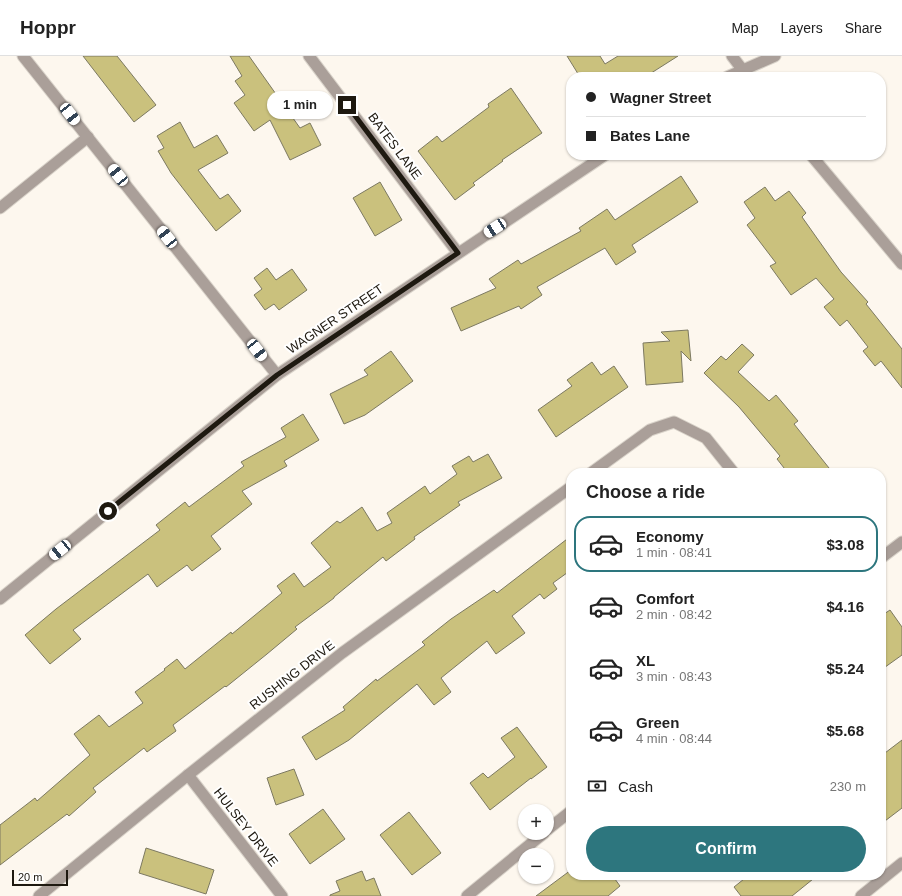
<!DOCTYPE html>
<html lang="en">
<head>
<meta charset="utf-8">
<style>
	:root { --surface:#fff; --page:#f6f6f6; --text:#222; --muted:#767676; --line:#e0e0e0; --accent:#2d767e }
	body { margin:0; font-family:Arial,sans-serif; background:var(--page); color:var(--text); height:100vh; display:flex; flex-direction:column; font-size:15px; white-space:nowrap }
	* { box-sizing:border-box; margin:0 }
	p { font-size:13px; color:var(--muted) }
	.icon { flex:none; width:22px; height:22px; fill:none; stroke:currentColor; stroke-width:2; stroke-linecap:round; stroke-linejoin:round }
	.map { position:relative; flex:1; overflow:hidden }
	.panel { position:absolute; left:566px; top:412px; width:320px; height:412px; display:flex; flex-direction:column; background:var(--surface); border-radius:16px; box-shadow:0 1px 3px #0004 }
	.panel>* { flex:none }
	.hud { position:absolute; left:566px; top:16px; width:320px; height:88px; border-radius:16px; box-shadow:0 1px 3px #0004; display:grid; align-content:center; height:88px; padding:0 20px; background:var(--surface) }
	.controls { position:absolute; left:518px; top:748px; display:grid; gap:8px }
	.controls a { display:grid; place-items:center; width:36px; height:36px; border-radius:50%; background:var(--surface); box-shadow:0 1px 3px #0004; font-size:20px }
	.scale { position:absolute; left:12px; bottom:10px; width:56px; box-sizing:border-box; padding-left:4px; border:2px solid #1e1910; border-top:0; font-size:11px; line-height:14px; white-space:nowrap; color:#1e1910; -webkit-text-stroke:3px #fff; paint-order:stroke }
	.end { position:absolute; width:18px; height:18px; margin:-9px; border:5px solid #1e1910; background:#fff; box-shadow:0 0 0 2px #fff }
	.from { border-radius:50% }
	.bubble { position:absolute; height:28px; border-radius:14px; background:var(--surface); box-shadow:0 1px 3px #0004; font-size:13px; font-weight:700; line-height:28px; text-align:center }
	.car { position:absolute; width:12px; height:24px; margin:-12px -6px; border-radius:5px; box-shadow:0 0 3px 1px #0007; background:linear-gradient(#fff 24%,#345 0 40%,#fff 0 76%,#345 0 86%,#fff 0) }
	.hud b { display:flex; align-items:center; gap:14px; height:38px; font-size:15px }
	.hud b+b { border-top:1px solid var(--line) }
	.hud i { width:10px; height:10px; background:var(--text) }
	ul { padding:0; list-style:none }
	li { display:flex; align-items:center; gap:12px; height:56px; margin:0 8px 6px; padding:0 12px; border:2px solid transparent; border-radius:16px }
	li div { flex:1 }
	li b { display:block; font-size:15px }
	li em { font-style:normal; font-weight:700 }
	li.current { border-color:var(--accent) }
	li>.icon { width:36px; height:36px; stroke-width:1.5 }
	h2 { padding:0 20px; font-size:18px; line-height:48px }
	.pay { display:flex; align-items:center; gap:10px; height:44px; padding:0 20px; font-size:15px }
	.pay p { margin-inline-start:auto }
	.action { display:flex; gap:8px; margin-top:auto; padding:8px 20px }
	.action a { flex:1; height:46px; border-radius:24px; background:var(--accent); color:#fff; font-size:16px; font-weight:700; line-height:46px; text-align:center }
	header { display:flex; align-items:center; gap:24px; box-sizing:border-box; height:56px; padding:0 20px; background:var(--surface); border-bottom:1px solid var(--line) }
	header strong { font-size:19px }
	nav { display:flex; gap:22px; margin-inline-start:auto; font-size:14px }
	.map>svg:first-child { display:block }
	.building { fill:#cac17d; stroke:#7c7961 }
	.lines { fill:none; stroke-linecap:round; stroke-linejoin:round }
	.minor-casing { stroke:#d9d3ca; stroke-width:13 }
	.tertiary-casing { stroke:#d9d3ca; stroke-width:13 }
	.minor { stroke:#aa9f99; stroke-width:11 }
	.tertiary { stroke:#aa9f99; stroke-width:11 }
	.route { stroke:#1e1910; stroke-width:5 }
	.labels { text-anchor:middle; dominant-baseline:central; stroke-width:4; stroke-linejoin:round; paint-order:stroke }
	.street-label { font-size:13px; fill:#1e1910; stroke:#fff }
</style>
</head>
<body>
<header>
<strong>Hoppr</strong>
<nav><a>Map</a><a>Layers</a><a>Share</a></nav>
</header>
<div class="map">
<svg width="902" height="840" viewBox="0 0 902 840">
	<rect width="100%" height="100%" fill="#fdf7ee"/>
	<g class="building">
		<path d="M83,0H117L156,49L134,66Z"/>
		<path d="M230,0H249L300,72L310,67L321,89L290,104L270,64L254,75L234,47L245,39L235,25L242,20Z"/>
		<path d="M567,0H600L605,8L618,0H678L645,21H580Z"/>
		<path d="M511,32L542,77L502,104L503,105L473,127L475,129L455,144L418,95L437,80L442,86L489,51L488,48Z"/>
		<path d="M180,66L194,92L217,79L228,97L198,114L220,143L228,138L241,155L216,175L171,117L158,95L164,92L157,80Z"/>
		<path d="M681,120L698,146L632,189L636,196L616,209L605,192L537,231L542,239L521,253L519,250L461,275L451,252L496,232L489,223L518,204L521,208L581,175L579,172L607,153L615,164Z"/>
		<path d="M380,126L402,164L375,180L353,142Z"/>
		<path d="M765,131L775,145L789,135L806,157L802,161L841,216L868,246L866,248L902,293V332L881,305L875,310L863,295L868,291L847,264L840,270L824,251L834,243L816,222L791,239L770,210L776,207L747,169L755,162L744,146Z"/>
		<path d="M267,212L276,224L292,213L307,234L279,254L274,248L265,254L254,239L262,233L254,222Z"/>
		<path d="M688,274L691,305L681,295L683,326L646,329L643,287L670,285L661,276Z"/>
		<path d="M742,288L754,299L738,316L769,345L776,339L798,365L794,368L833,417H788L777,403L780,400L739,351L704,317L721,300L726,304Z"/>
		<path d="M391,295L413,325L365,359L344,368L330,338L368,319L364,314Z"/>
		<path d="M592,306L601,319L614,310L628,331L556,381L538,354L572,330L567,324Z"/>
		<path d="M303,358L319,384L284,405L287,410L242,435L252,448L211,480L221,493L192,515L187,509L157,531L148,518L73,574L81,583L50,608L25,579L56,553L160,474L156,469L185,446L189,451L244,410L241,406L286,381L281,372Z"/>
		<path d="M488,398L502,422L458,446L460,449L414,481L415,483L386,505L383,501L334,541V542L295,571L297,573L267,598L226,631L225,630L173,669L176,675L147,696L144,692L93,732L96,736L69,760L67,758L0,809V769L35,742L37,745L90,699L74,678L99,659L109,671L143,647L135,636L165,614L164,613L177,603L185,613L231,576L232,578L282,537L277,530L294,517L304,531L331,511L311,487L337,465L340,467L362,451L377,475L392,467L387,457L425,430L430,438L457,418L452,410L469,400L473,406Z"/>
		<path d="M571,480V514L553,527L557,533L544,543L540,538L512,560L525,577L496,598L487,585L441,622L451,636L434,649L417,628L349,684L316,704L302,681L345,654L343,651L376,623L377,625L425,589L422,586L451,563L494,534L497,537Z"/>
		<path d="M890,554L902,571V599L881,614V560Z"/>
		<path d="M517,671L547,711L531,723V722L490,754L470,727L483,717L488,722L515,701L501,682Z"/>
		<path d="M902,684V752L881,768V700Z"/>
		<path d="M294,713L304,739L276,749L267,722Z"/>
		<path d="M323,753L345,783L310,808L289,778Z"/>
		<path d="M409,756L441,797L412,819L380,779Z"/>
		<path d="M146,792L214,814L206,838L139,817Z"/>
		<path d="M571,814V819H612L620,830L608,840H536Z"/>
		<path d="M362,815L366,825L374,822L381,840H330V839L340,835L336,825Z"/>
		<path d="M749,819H818L792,840H741L734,831Z"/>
	</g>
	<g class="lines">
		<defs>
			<g id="minor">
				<path d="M23,0L277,319"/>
				<path d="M309,0L458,197"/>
				<path d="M727,21L775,0"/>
				<path d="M0,152L88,81"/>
				<path d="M591,417L650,374L674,366L706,382L734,417"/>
				<path d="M881,502L902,486"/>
				<path d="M0,543L277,319L605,99"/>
				<path d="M188,719L282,840"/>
				<path d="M547,774L571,755"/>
				<path d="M39,840L188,719L342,597L571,431"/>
				<path d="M467,840L544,777"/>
				<path d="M861,840L902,807"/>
			</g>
			<g id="tertiary">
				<path d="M732,0L748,21"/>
				<path d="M811,99L902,208"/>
			</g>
		</defs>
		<use href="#minor" class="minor-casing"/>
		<use href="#tertiary" class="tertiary-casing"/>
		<use href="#minor" class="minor"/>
		<use href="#tertiary" class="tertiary"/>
	</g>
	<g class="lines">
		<path class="route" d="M108,455L277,319L458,197L347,49"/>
	</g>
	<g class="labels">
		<g class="street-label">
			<text transform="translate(395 90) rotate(53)">BATES LANE</text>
			<text transform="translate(335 263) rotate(-34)">WAGNER STREET</text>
			<text transform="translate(292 619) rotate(-38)">RUSHING DRIVE</text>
			<text transform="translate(246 771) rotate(52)">HULSEY DRIVE</text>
		</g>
	</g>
</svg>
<div class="controls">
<a>+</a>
<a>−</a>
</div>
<div class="scale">20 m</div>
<i class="end from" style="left:108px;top:455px"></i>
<i class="end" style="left:347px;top:49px"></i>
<div class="bubble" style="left:267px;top:35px;width:66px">1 min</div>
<i class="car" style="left:70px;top:58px;rotate:142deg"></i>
<i class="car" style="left:118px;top:119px;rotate:321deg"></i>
<i class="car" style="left:495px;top:172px;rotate:237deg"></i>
<i class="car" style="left:167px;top:181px;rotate:322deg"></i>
<i class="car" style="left:257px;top:294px;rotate:142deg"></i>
<i class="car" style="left:60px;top:494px;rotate:231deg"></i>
<div class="hud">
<b><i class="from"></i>Wagner Street</b>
<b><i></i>Bates Lane</b>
</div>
<section class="panel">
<h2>Choose a ride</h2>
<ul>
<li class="current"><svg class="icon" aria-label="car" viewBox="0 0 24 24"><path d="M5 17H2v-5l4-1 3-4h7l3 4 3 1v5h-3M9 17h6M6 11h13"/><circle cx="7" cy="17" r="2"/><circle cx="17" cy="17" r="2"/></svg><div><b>Economy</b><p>1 min · 08:41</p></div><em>$3.08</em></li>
<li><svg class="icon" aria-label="car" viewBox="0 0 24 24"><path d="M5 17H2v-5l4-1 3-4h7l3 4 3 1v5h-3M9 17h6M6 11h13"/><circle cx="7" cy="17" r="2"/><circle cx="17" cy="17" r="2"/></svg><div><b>Comfort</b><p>2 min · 08:42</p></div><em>$4.16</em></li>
<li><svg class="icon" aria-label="car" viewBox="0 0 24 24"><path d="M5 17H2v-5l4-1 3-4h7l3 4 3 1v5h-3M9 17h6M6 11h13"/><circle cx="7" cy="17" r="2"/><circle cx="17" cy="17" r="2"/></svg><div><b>XL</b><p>3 min · 08:43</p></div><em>$5.24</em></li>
<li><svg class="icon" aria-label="car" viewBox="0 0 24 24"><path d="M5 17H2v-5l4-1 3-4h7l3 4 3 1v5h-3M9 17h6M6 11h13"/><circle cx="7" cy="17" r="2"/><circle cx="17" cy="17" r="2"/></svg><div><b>Green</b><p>4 min · 08:44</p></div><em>$5.68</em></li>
</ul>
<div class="pay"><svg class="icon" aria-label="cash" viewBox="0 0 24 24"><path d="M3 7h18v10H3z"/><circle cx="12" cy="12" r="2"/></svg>Cash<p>230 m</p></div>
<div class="action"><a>Confirm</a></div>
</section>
</div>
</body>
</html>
